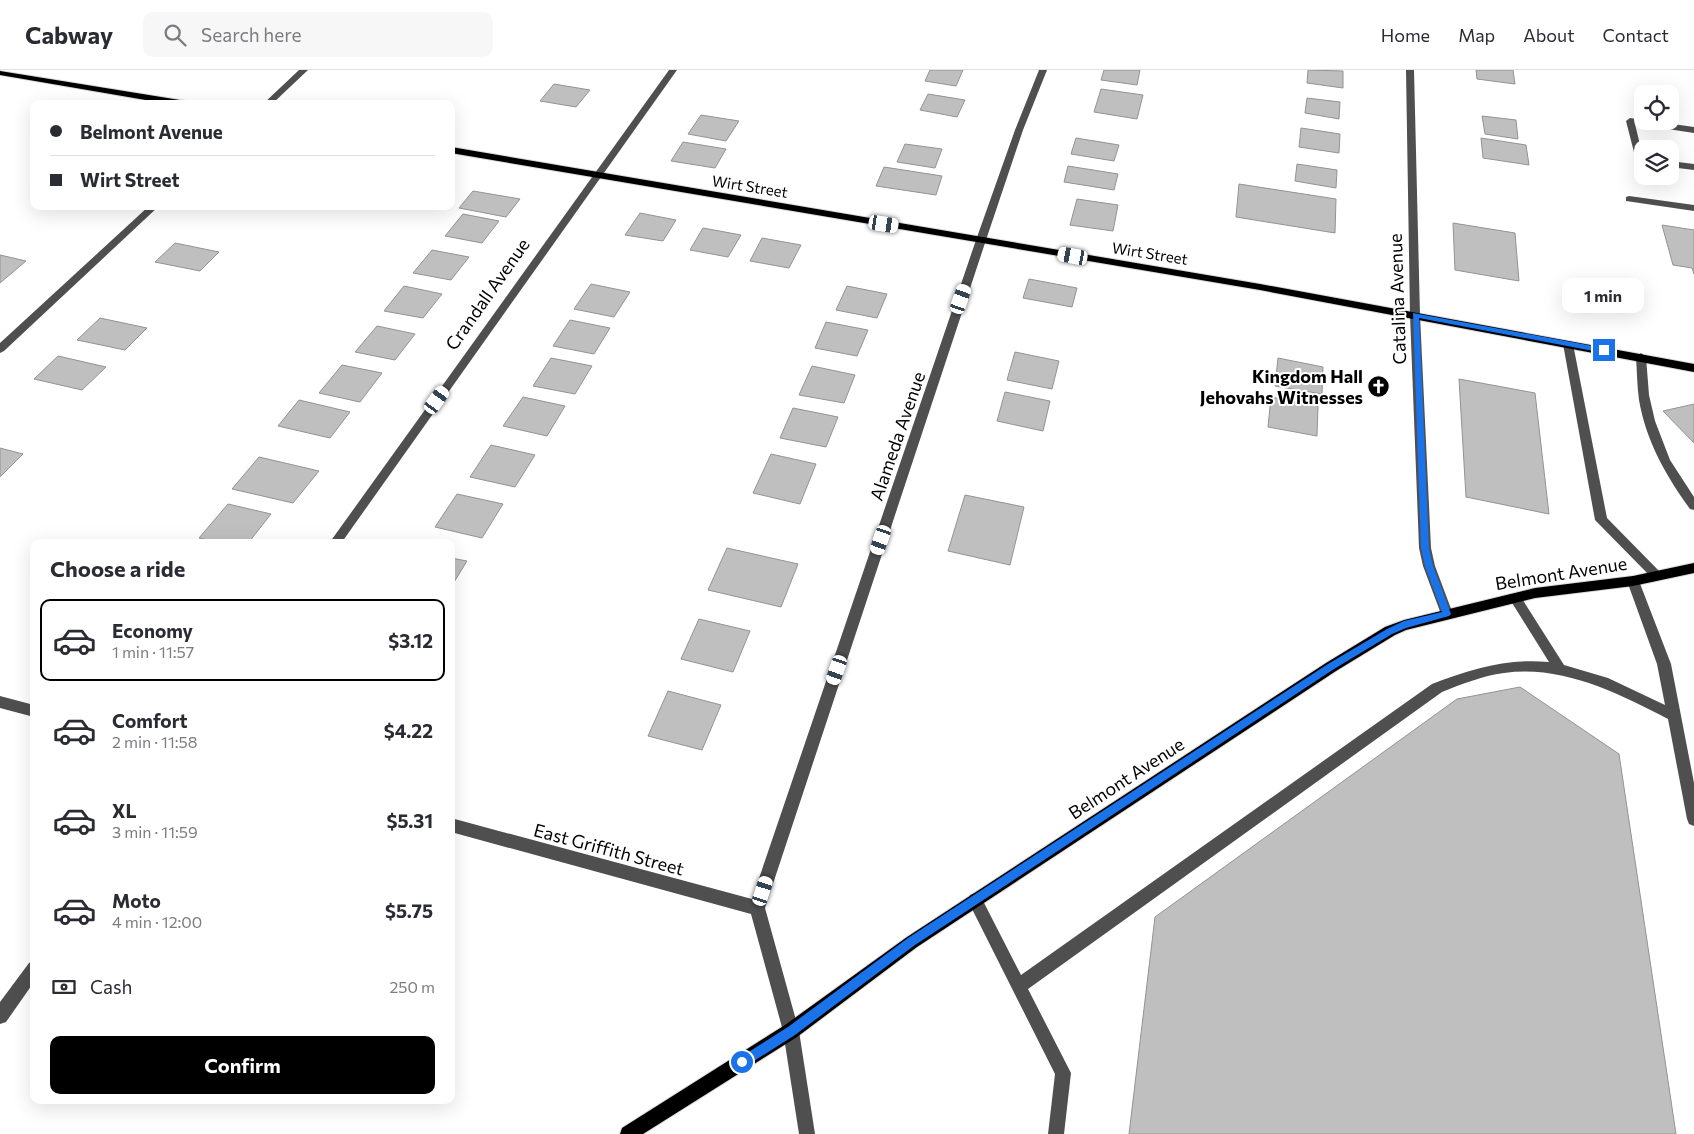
<!DOCTYPE html>
<html lang="en">
<head>
<meta charset="utf-8">
<style>
	:root { --surface:#fff; --page:#f7f7f7; --text:#2b2b33; --muted:#7c7c81; --line:#e1e1e2; --accent:#000 }
	body { margin:0; font-family:Commissioner,sans-serif; background:var(--page); color:var(--text); height:100vh; display:flex; flex-direction:column; font-size:19px; white-space:nowrap }
	* { box-sizing:border-box; margin:0 }
	p { font-size:16px; color:var(--muted) }
	.icon { flex:none; width:28px; height:28px; fill:none; stroke:currentColor; stroke-width:2; stroke-linecap:round; stroke-linejoin:round }
	.map { position:relative; flex:1; overflow:hidden }
	.details { position:absolute; left:30px; top:469px; width:425px; height:565px; display:flex; flex-direction:column; background:var(--surface); border-radius:10px; box-shadow:0 5px 20px #0002 }
	.details>* { flex:none }
	.top-card { position:absolute; left:30px; top:30px; width:425px; height:110px; border-radius:10px; box-shadow:0 5px 20px #0002; display:grid; align-content:center; height:110px; padding:0 20px; background:var(--surface) }
	.controls { position:absolute; left:1634px; top:15px; display:grid; gap:10px }
	.controls a { display:grid; place-items:center; width:45px; height:45px; border-radius:10px; background:var(--surface); box-shadow:0 5px 20px #0002; font-size:25px }
	.end { position:absolute; width:22px; height:22px; margin:-11px; border:6px solid #1a73e8; background:#fff; box-shadow:0 0 0 2px #fff }
	.from { border-radius:50% }
	.bubble { position:absolute; height:35px; border-radius:10px; background:var(--surface); box-shadow:0 5px 20px #0002; font-size:16px; font-weight:700; line-height:35px; text-align:center }
	.car { position:absolute; width:15px; height:30px; margin:-15px -8px; border-radius:6px; box-shadow:0 0 4px 1px #0007; background:linear-gradient(#fff 24%,#345 0 40%,#fff 0 76%,#345 0 86%,#fff 0) }
	.top-card b { display:flex; align-items:center; gap:18px; height:48px; font-size:19px }
	.top-card b+b { border-top:1px solid var(--line) }
	.top-card i { width:12px; height:12px; background:var(--text) }
	ul { padding:0; list-style:none }
	li { display:flex; align-items:center; gap:15px; height:82px; margin:0 10px 8px; padding:0 10px; border:2px solid transparent; border-radius:10px }
	li div { flex:1 }
	li b { display:block; font-size:19px }
	li em { font-style:normal; font-weight:700 }
	li.current { border-color:var(--accent) }
	li>.icon { width:45px; height:45px; stroke-width:1.5 }
	h2 { padding:0 20px; font-size:22px; line-height:60px }
	.pay { display:flex; align-items:center; gap:12px; height:55px; padding:0 20px; font-size:19px }
	.pay p { margin-inline-start:auto }
	.button { display:flex; gap:10px; margin-top:auto; padding:10px 20px }
	.button a { flex:1; height:58px; border-radius:10px; background:var(--accent); color:#fff; font-size:20px; font-weight:700; line-height:58px; text-align:center }
	header { display:flex; align-items:center; gap:30px; box-sizing:border-box; height:70px; padding:0 25px; background:var(--surface); border-bottom:1px solid var(--line) }
	header strong { font-size:24px }
	nav { display:flex; gap:28px; margin-inline-start:auto; font-size:18px }
	.search { width:350px; height:45px; background:var(--page); display:flex; align-items:center; gap:12px; box-sizing:border-box; padding:0 18px; border-radius:10px; color:var(--muted); font-size:19px }
	.map>svg:first-child { display:block }
	.building { fill:#bfbfbf; stroke:#939393 }
	.lines { fill:none; stroke-linecap:round; stroke-linejoin:round }
	.major-casing { stroke:#dbdbdb; stroke-width:2 }
	.minor { fill:#4f4f4f; fill-rule:evenodd }
	.major { fill:#000; fill-rule:evenodd }
	.route { fill:#1a73e8 }
	.labels { text-anchor:middle; dominant-baseline:central; stroke-width:4; stroke-linejoin:round; paint-order:stroke }
	.far-street-label { font-size:15px; fill:#000; stroke:#fff }
	.street-label { font-size:18px; fill:#000; stroke:#fff }
	.poi-label { font-size:18px; font-weight:bold; fill:#000; stroke:#fff; text-anchor:end }
</style>
</head>
<body>
<header>
<strong>Cabway</strong>
<div class="search"><svg class="icon" aria-label="search" viewBox="0 0 24 24"><circle cx="10" cy="10" r="6"/><path d="M15 15l6 6"/></svg>Search here</div>
<nav><a>Home</a><a>Map</a><a>About</a><a>Contact</a></nav>
</header>
<div class="map">
<svg width="1694" height="1064" viewBox="0 0 1694 1064">
	<rect width="100%" height="100%" fill="#fff"/>
	<g class="building">
		<path d="M930,0H963L956,16L925,11Z"/>
		<path d="M1104,0H1140L1137,15L1101,10Z"/>
		<path d="M1308,0L1343,1V18L1307,13Z"/>
		<path d="M1476,0H1513L1515,14L1477,9Z"/>
		<path d="M554,14L590,20L576,37L540,31Z"/>
		<path d="M1101,19L1143,25L1137,49L1094,42Z"/>
		<path d="M928,24L965,30L957,47L920,40Z"/>
		<path d="M1307,28L1340,32L1339,49L1305,43Z"/>
		<path d="M701,45L739,51L726,71L688,64Z"/>
		<path d="M1482,46L1516,50L1518,69L1485,64Z"/>
		<path d="M1301,58L1340,64L1339,83L1299,77Z"/>
		<path d="M1076,68L1119,75L1114,91L1071,84Z"/>
		<path d="M1481,68L1526,75L1529,95L1483,88Z"/>
		<path d="M683,72L726,79L715,98L671,91Z"/>
		<path d="M905,74L942,79L935,98L897,92Z"/>
		<path d="M1297,94L1337,100L1336,118L1295,111Z"/>
		<path d="M1068,96L1118,104L1114,120L1064,112Z"/>
		<path d="M884,97L942,106L936,125L876,116Z"/>
		<path d="M1239,114L1336,129L1335,163L1236,147Z"/>
		<path d="M473,121L520,129L506,147L459,138Z"/>
		<path d="M1077,129L1118,135L1113,161L1070,155Z"/>
		<path d="M640,143L676,150L663,171L625,165Z"/>
		<path d="M463,144L499,151L482,173L445,166Z"/>
		<path d="M1453,153L1515,163L1519,211L1455,200Z"/>
		<path d="M1662,155L1694,160V204L1692,198L1673,195Z"/>
		<path d="M703,158L741,165L728,187L690,180Z"/>
		<path d="M762,168L801,175L789,198L750,191Z"/>
		<path d="M175,173L219,182L200,201L155,192Z"/>
		<path d="M432,180L469,187L451,210L413,203Z"/>
		<path d="M0,185L26,191L0,213Z"/>
		<path d="M1029,209L1077,218L1072,237L1023,228Z"/>
		<path d="M591,214L630,222L614,247L574,239Z"/>
		<path d="M404,216L442,224L423,248L384,241Z"/>
		<path d="M847,216L887,224L877,248L836,240Z"/>
		<path d="M100,248L147,258L125,280L77,270Z"/>
		<path d="M570,250L610,258L594,284L553,276Z"/>
		<path d="M826,252L868,260L857,286L815,278Z"/>
		<path d="M377,256L415,264L395,290L355,282Z"/>
		<path d="M1015,282L1059,291L1052,319L1007,310Z"/>
		<path d="M58,286L106,297L82,320L34,309Z"/>
		<path d="M551,288L592,296L575,324L533,316Z"/>
		<path d="M1278,288L1323,297L1322,324L1275,316Z"/>
		<path d="M342,295L382,303L360,332L319,323Z"/>
		<path d="M812,296L855,305L844,333L799,325Z"/>
		<path d="M1459,309L1535,323L1549,444L1466,427Z"/>
		<path d="M1005,322L1050,331L1043,361L997,351Z"/>
		<path d="M523,327L565,336L547,366L503,356Z"/>
		<path d="M1271,327L1318,336L1317,366L1268,357Z"/>
		<path d="M299,330L350,342L330,368L278,356Z"/>
		<path d="M1694,334V373L1663,341Z"/>
		<path d="M793,338L838,347L826,377L780,368Z"/>
		<path d="M491,375L535,385L515,417L470,407Z"/>
		<path d="M0,378L23,384L0,407Z"/>
		<path d="M771,384L816,394L800,434L753,423Z"/>
		<path d="M259,387L319,401L293,433L232,419Z"/>
		<path d="M457,424L503,434L482,468L435,457Z"/>
		<path d="M965,425L1024,437L1010,495L948,481Z"/>
		<path d="M228,434L271,444L249,472H217L199,468Z"/>
		<path d="M727,478L798,494L781,537L708,520Z"/>
		<path d="M451,488L467,491L451,517Z"/>
		<path d="M699,549L750,561L733,602L681,589Z"/>
		<path d="M1520,617L1619,684L1676,1064H1129L1155,847L1457,629Z"/>
		<path d="M668,621L721,635L702,680L648,666Z"/>
	</g>
	<g class="lines">
		<defs>
			<g id="major">
				<path d="M0,1L186,31L190,34H169L0,5Z"/>
				<path d="M451,77L1260,214L1694,294V302L1260,220L451,83Z"/>
				<path d="M1694,493V503L1633,516L1535,528L1406,560L1395,565L1336,601L917,877L797,967L643,1064H620L622,1058L785,955L907,867L1326,593L1385,557L1404,550L1535,518L1633,506Z"/>
			</g>
		</defs>
		<use href="#major" class="major-casing"/>
		<g class="minor">
			<path d="M299,0H308L272,34H263Z"/>
			<path d="M669,0H677L342,472H330Z"/>
			<path d="M1039,0H1047L1023,60L986,170L765,838L799,961L815,1064H799L783,961L751,844L451,762V748L752,829L976,170L1015,60Z"/>
			<path d="M1406,0H1414L1420,245L1431,478L1435,496L1453,544L1451,548L1447,549L1443,548L1441,544L1423,496L1419,478L1410,245Z"/>
			<path d="M1630,48L1694,57V63L1635,54L1642,83V93L1636,90L1626,51Z"/>
			<path d="M1670,91L1694,94V100L1670,97Z"/>
			<path d="M1629,126L1694,135V141L1626,131V127Z"/>
			<path d="M149,136H159L4,281L0,283V273Z"/>
			<path d="M1568,271L1573,274L1607,448L1661,503L1663,506L1661,509H1653L1595,450L1563,274Z"/>
			<path d="M1641,283L1646,287L1649,325L1655,351L1670,390L1694,427V440L1690,439C1666,406 1646,371 1639,330C1637,316 1637,301 1636,287Z"/>
			<path d="M1633,506L1637,508L1639,511L1671,594L1694,713V756L1689,754L1687,749L1668,649C1617,623 1563,595 1504,603C1482,606 1462,614 1442,622L1028,919L1071,1003L1064,1064H1048L1055,1004L970,835L968,830L970,825L975,823L980,825L1021,905L1432,614C1471,599 1507,588 1549,592L1509,528L1511,524H1519L1564,595L1608,608L1665,635L1657,594L1627,511L1629,508Z"/>
			<path d="M0,626L34,635V647L0,638Z"/>
			<path d="M34,890V912L6,952L0,954V932L29,893Z"/>
		</g>
		<use href="#major" class="major"/>
	</g>
	<path class="route" d="M1413,243L1604,278L1608,280L1604,283L1419,248L1429,478L1433,496L1451,544L1449,546L1406,558L1392,564L1334,599L915,875L795,965L746,996L742,997L739,996L737,992L739,988L788,957L908,868L1328,594L1387,559L1404,551L1442,542L1425,496L1421,478Z"/>
	<defs>
		<symbol id="church-disc" viewBox="-11 -11 22 22"><circle r="9.5" fill="#000" stroke="#fff"/><path d="M-1.2-6h2.4v3.5h3.3v2.4h-3.3V6h-2.4V-.1h-3.3v-2.4h3.3Z" fill="#fff"/></symbol>
	</defs>
	<g fill-rule="evenodd">
		<use href="#church-disc" x="1366" y="304" width="25" height="25"/>
	</g>
	<g class="labels">
		<g class="far-street-label">
			<text transform="translate(750 116) rotate(9)">Wirt Street</text>
			<text transform="translate(1150 183) rotate(9)">Wirt Street</text>
		</g>
		<g class="street-label">
			<text transform="translate(487 224) rotate(-55)">Crandall Avenue</text>
			<text transform="translate(1397 229) rotate(-92)">Catalina Avenue</text>
			<text transform="translate(897 366) rotate(-71)">Alameda Avenue</text>
			<text transform="translate(1561 503) rotate(-9)">Belmont Avenue</text>
			<text transform="translate(1126 708) rotate(-33)">Belmont Avenue</text>
			<text transform="translate(609 779) rotate(15)">East Griffith Street</text>
		</g>
		<g class="poi-label">
			<text x="1363" y="306">Kingdom Hall<tspan x="1363" dy="21">Jehovahs Witnesses</tspan></text>
		</g>
	</g>
</svg>
<div class="controls">
<a><svg class="icon" aria-label="locate" viewBox="0 0 24 24"><circle cx="12" cy="12" r="6"/><path d="M12 2v4M12 18v4M2 12h4M18 12h4"/></svg></a>
<a><svg class="icon" aria-label="layers" viewBox="0 0 24 24"><path d="M12 4l9 5-9 5-9-5zM3 14l9 5 9-5"/></svg></a>
</div>
<i class="end from" style="left:742px;top:992px"></i>
<i class="end" style="left:1604px;top:280px"></i>
<div class="bubble" style="left:1562px;top:208px;width:82px">1 min</div>
<i class="car" style="left:884px;top:154px;rotate:99deg"></i>
<i class="car" style="left:1073px;top:186px;rotate:280deg"></i>
<i class="car" style="left:961px;top:229px;rotate:19deg"></i>
<i class="car" style="left:437px;top:330px;rotate:36deg"></i>
<i class="car" style="left:881px;top:470px;rotate:199deg"></i>
<i class="car" style="left:837px;top:600px;rotate:199deg"></i>
<i class="car" style="left:763px;top:821px;rotate:18deg"></i>
<div class="top-card">
<b><i class="from"></i>Belmont Avenue</b>
<b><i></i>Wirt Street</b>
</div>
<section class="details">
<h2>Choose a ride</h2>
<ul>
<li class="current"><svg class="icon" aria-label="car" viewBox="0 0 24 24"><path d="M5 17H2v-5l4-1 3-4h7l3 4 3 1v5h-3M9 17h6M6 11h13"/><circle cx="7" cy="17" r="2"/><circle cx="17" cy="17" r="2"/></svg><div><b>Economy</b><p>1 min · 11:57</p></div><em>$3.12</em></li>
<li><svg class="icon" aria-label="car" viewBox="0 0 24 24"><path d="M5 17H2v-5l4-1 3-4h7l3 4 3 1v5h-3M9 17h6M6 11h13"/><circle cx="7" cy="17" r="2"/><circle cx="17" cy="17" r="2"/></svg><div><b>Comfort</b><p>2 min · 11:58</p></div><em>$4.22</em></li>
<li><svg class="icon" aria-label="car" viewBox="0 0 24 24"><path d="M5 17H2v-5l4-1 3-4h7l3 4 3 1v5h-3M9 17h6M6 11h13"/><circle cx="7" cy="17" r="2"/><circle cx="17" cy="17" r="2"/></svg><div><b>XL</b><p>3 min · 11:59</p></div><em>$5.31</em></li>
<li><svg class="icon" aria-label="car" viewBox="0 0 24 24"><path d="M5 17H2v-5l4-1 3-4h7l3 4 3 1v5h-3M9 17h6M6 11h13"/><circle cx="7" cy="17" r="2"/><circle cx="17" cy="17" r="2"/></svg><div><b>Moto</b><p>4 min · 12:00</p></div><em>$5.75</em></li>
</ul>
<div class="pay"><svg class="icon" aria-label="cash" viewBox="0 0 24 24"><path d="M3 7h18v10H3z"/><circle cx="12" cy="12" r="2"/></svg>Cash<p>250 m</p></div>
<div class="button"><a>Confirm</a></div>
</section>
</div>
</body>
</html>
